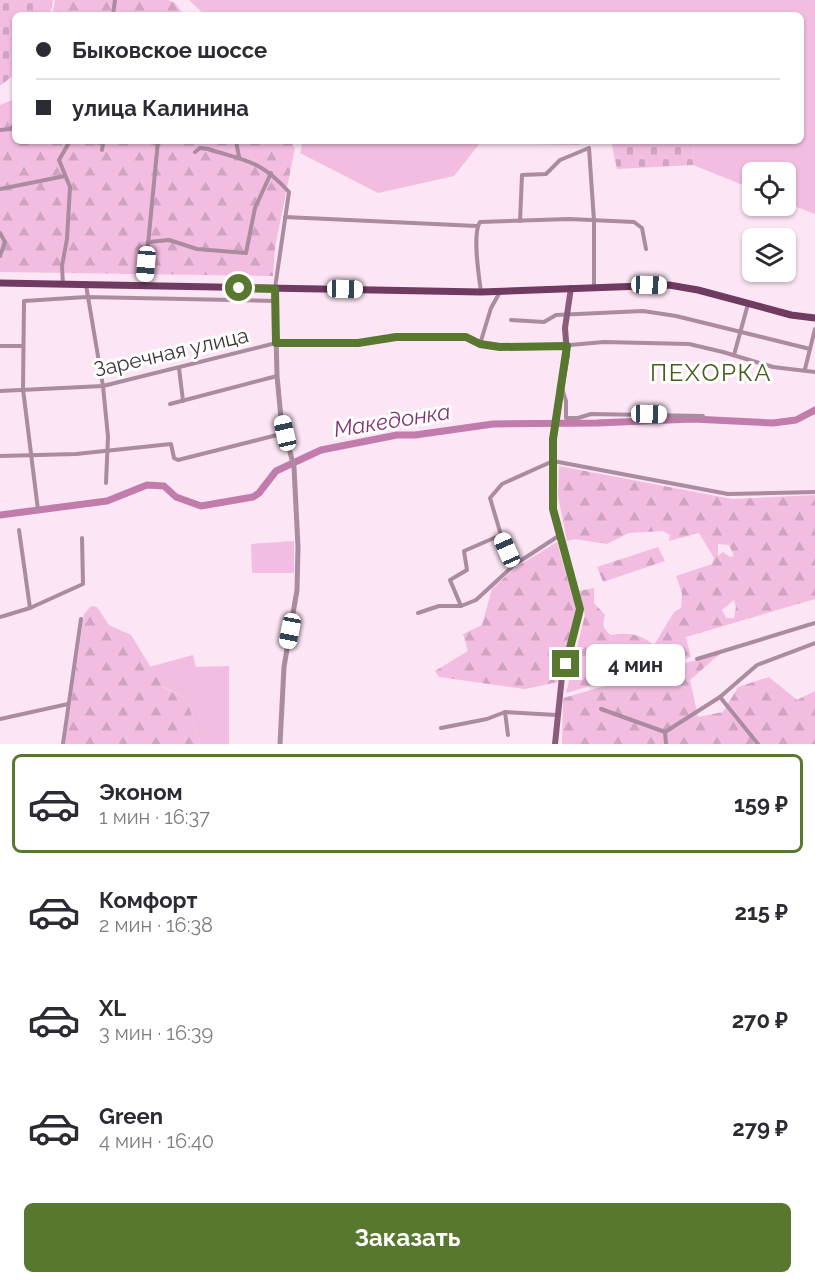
<!DOCTYPE html>
<html lang="ru">
<head>
<meta charset="utf-8">
<style>
	:root { --surface:#fff; --page:#f2f2f3; --text:#2b2b33; --muted:#7c7c81; --line:#e1e1e2; --accent:#59782f }
	body { margin:0; font-family:Raleway,sans-serif; background:var(--page); color:var(--text); height:100vh; display:flex; flex-direction:column; font-size:22px; white-space:nowrap }
	* { box-sizing:border-box; margin:0 }
	p { font-size:20px; color:var(--muted) }
	.icon { flex:none; width:33px; height:33px; fill:none; stroke:currentColor; stroke-width:2; stroke-linecap:round; stroke-linejoin:round }
	.map { position:relative; height:744px; overflow:hidden }
	.panel { display:flex; flex-direction:column; background:var(--surface); flex:1 }
	.panel>* { flex:none }
	.guide { position:absolute; left:12px; top:12px; width:792px; height:132px; border-radius:9px; box-shadow:0 2px 4px #0004; display:grid; align-content:center; height:132px; padding:0 24px; background:var(--surface) }
	.tools { position:absolute; left:742px; top:162px; display:grid; gap:12px }
	.tools a { display:grid; place-items:center; width:54px; height:54px; border-radius:9px; background:var(--surface); box-shadow:0 2px 4px #0004; font-size:30px }
	.end { position:absolute; width:27px; height:27px; margin:-14px; border:8px solid #59782f; background:#fff; box-shadow:0 0 0 3px #fff }
	.from { border-radius:50% }
	.bubble { position:absolute; height:42px; border-radius:9px; background:var(--surface); box-shadow:0 2px 4px #0004; font-size:20px; font-weight:700; line-height:42px; text-align:center }
	.car { position:absolute; width:18px; height:36px; margin:-18px -9px; border-radius:8px; box-shadow:0 0 4px 2px #0007; background:linear-gradient(#fff 24%,#345 0 40%,#fff 0 76%,#345 0 86%,#fff 0) }
	.guide b { display:flex; align-items:center; gap:21px; height:57px; font-size:22px }
	.guide b+b { border-top:2px solid var(--line) }
	.guide i { width:15px; height:15px; background:var(--text) }
	ul { padding:10px 0 0; list-style:none }
	li { display:flex; align-items:center; gap:18px; height:99px; margin:0 12px 9px; padding:0 12px; border:3px solid transparent; border-radius:9px }
	li div { flex:1 }
	li b { display:block; font-size:22px }
	li em { font-style:normal; font-weight:700 }
	li.current { border-color:var(--accent) }
	li>.icon { width:54px; height:54px; stroke-width:1.5 }
	.cta { display:flex; gap:12px; margin-top:auto; padding:12px 24px }
	.cta a { flex:1; height:69px; border-radius:9px; background:var(--accent); color:#fff; font-size:24px; font-weight:700; line-height:69px; text-align:center }
	.map>svg:first-child { display:block }
	.green { fill:#f3bde1 }
	.forest { fill:url(#forest-firs); fill-rule:evenodd }
	.cemetery { fill:url(#cemetery-stones) }
	.lines { fill:none; stroke-linecap:round; stroke-linejoin:round }
	.river { stroke:#c17cac; stroke-width:7 }
	.minor { stroke:#ab8ba0; stroke-width:4 }
	.tertiary { stroke:#ab8ba0; stroke-width:5 }
	.secondary { stroke:#895c7b; stroke-width:6 }
	.primary { stroke:#703b61; stroke-width:7 }
	.route { stroke:#59782f; stroke-width:8 }
	.labels { text-anchor:middle; dominant-baseline:central; stroke-width:6; stroke-linejoin:round; paint-order:stroke }
	.street-label { font-size:21px; fill:#3c3339; stroke:#fff }
	.water-label { font-size:22px; font-style:italic; fill:#84316f; stroke:#fff }
	.quarter-label { font-size:24px; letter-spacing:1.5px; fill:#435e1a; stroke:#fff }
</style>
</head>
<body>
<div class="map">
<svg width="815" height="744" viewBox="0 0 815 744">
	<defs>
		<pattern id="forest-firs" width="22" height="20" patternUnits="userSpaceOnUse" patternTransform="scale(1.5)"><rect width="22" height="20" fill="#f3bde1"/><path d="M5 1l3.5 6h-7zM16 11l3.5 6h-7z" fill="#d1a3c2"/></pattern>
		<pattern id="cemetery-stones" width="16" height="16" patternUnits="userSpaceOnUse" patternTransform="scale(1.5)"><rect width="16" height="16" fill="#f3bde1"/><path d="M2 7V4a2 2 0 0 1 4 0v3zM10 15v-3a2 2 0 0 1 4 0v3z" fill="#d1a3c2"/></pattern>
	</defs>
	<rect width="100%" height="100%" fill="#fce5f4"/>
	<g class="green">
		<path d="M189,0H815V214L786,203V172H753V189L693,165L694,141H801V15H205Z"/>
		<path d="M303,141H581L579,145L480,143L454,176L378,193L300,153Z"/>
		<path d="M294,541V573H252L251,544Z"/>
		<path d="M193,655L196,667L229,666V744H200L187,699L160,685L149,667Z"/>
	</g>
	<g class="forest">
		<path d="M55,0H168L175,3L184,15H52Z"/>
		<path d="M15,99V141H290L295,148L275,247L273,276L0,272V105Z"/>
		<path d="M559,466L732,499L815,495V599L686,637L691,657L566,693L585,615L579,591L594,588V603L605,615C602,625 603,629 611,635C629,632 640,634 654,645L674,612L681,608L682,593L676,576L712,564L714,558L699,533L669,541L670,535L663,531L629,533L607,544L575,539L567,541L558,496ZM718,544L729,545L734,556L730,557L723,552L718,556ZM734,600L736,607L734,618H726L722,610Z"/>
		<path d="M557,542L578,617L558,682L525,689L439,677L435,671L468,651L463,634L482,625L492,589L515,568Z"/>
		<path d="M658,547L665,561L603,582L597,567Z"/>
		<path d="M91,606L97,607L109,625L131,635L163,687L187,699L200,744H65L84,614Z"/>
		<path d="M721,653L690,680L698,717L723,712L738,687L769,677L797,700L815,691V744H562L563,698Z"/>
	</g>
	<g class="cemetery">
		<path d="M0,0H53L50,15H15V74L0,86Z"/>
		<path d="M611,141H694L693,165L617,169Z"/>
	</g>
	<g class="lines">
		<path class="river" d="M0,515L107,501L147,485L164,486L176,497L201,506L253,497L259,493L276,471L321,450L397,435H415L493,424L597,423L693,419L773,423L796,420L815,410"/>
		<g class="minor">
			<path d="M113,15L115,0"/>
			<path d="M0,130L11,129L14,125"/>
			<path d="M86,141L103,143L102,150"/>
			<path d="M236,141L239,157"/>
			<path d="M195,152L200,148L208,149C246,161 260,160 289,192L275,288"/>
			<path d="M0,189L65,176"/>
			<path d="M285,217L477,226"/>
			<path d="M520,221L522,175L546,174L560,160L589,148L594,221V287"/>
			<path d="M0,233L5,242L0,256"/>
			<path d="M148,242L169,240L197,249L246,253L255,208L271,173"/>
			<path d="M63,285L62,266L67,239L70,187L59,160L70,141"/>
			<path d="M86,285L103,386L108,437L106,483"/>
			<path d="M144,286L158,141"/>
			<path d="M481,292C479,277 472,233 480,222L569,219L634,222L642,228L646,249"/>
			<path d="M511,320L544,322L556,315L643,311L676,316L810,349"/>
			<path d="M480,344L491,308L500,292"/>
			<path d="M0,346H21"/>
			<path d="M734,355L748,304"/>
			<path d="M179,368L183,401"/>
			<path d="M805,369L815,329"/>
			<path d="M562,388L566,401V418H578L591,414L703,416"/>
			<path d="M0,391L103,386L276,343H358L396,337H466L483,345L535,348L604,342L689,344L723,352L773,367L815,372"/>
			<path d="M170,404L277,376"/>
			<path d="M0,456L76,454L171,444L174,458L178,460L285,433"/>
			<path d="M38,510L23,389L24,301L86,297L275,301"/>
			<path d="M19,530L30,608"/>
			<path d="M514,565L501,535L490,498L502,484L553,461L728,494L815,492"/>
			<path d="M461,606L450,580L467,570L464,551L501,535"/>
			<path d="M418,613L439,606H461L476,600L514,565L560,535"/>
			<path d="M0,617L30,608L83,584L82,538"/>
			<path d="M697,659L815,623"/>
			<path d="M720,697L758,744"/>
			<path d="M601,709L665,732"/>
			<path d="M505,712L508,735"/>
			<path d="M0,719L68,704"/>
			<path d="M441,728L487,719L505,712L557,715"/>
			<path d="M665,732L720,697L757,665L815,643"/>
			<path d="M665,732L666,744"/>
			<path d="M63,744L81,619"/>
		</g>
		<path class="tertiary" d="M275,289L277,376L281,418L294,467L298,547L297,590L284,667L280,744"/>
		<path class="secondary" d="M555,744L562,676L580,609L553,509V439L567,354L565,328L571,288"/>
		<path class="primary" d="M0,283L481,292L669,285L698,290L791,315L815,318"/>
	</g>
	<g class="lines">
		<path class="route" d="M239,288L275,289L276,343H358L396,337H466L480,344L500,347L567,346L553,439V509L580,609L566,664"/>
	</g>
	<g class="labels">
		<g class="street-label">
			<text transform="translate(171 352) rotate(-13)">Заречная улица</text>
		</g>
		<g class="water-label">
			<text transform="translate(392 420) rotate(-9)">Македонка</text>
		</g>
		<g class="quarter-label">
			<text x="711" y="372">ПЕХОРКА</text>
		</g>
	</g>
</svg>
<div class="tools">
<a><svg class="icon" aria-label="locate" viewBox="0 0 24 24"><circle cx="12" cy="12" r="6"/><path d="M12 2v4M12 18v4M2 12h4M18 12h4"/></svg></a>
<a><svg class="icon" aria-label="layers" viewBox="0 0 24 24"><path d="M12 4l9 5-9 5-9-5zM3 14l9 5 9-5"/></svg></a>
</div>
<i class="end from" style="left:239px;top:288px"></i>
<i class="end" style="left:566px;top:664px"></i>
<div class="bubble" style="left:586px;top:644px;width:99px">4 мин</div>
<i class="car" style="left:146px;top:264px;rotate:185deg"></i>
<i class="car" style="left:649px;top:285px;rotate:92deg"></i>
<i class="car" style="left:345px;top:289px;rotate:91deg"></i>
<i class="car" style="left:649px;top:414px;rotate:91deg"></i>
<i class="car" style="left:285px;top:433px;rotate:347deg"></i>
<i class="car" style="left:507px;top:550px;rotate:336deg"></i>
<i class="car" style="left:290px;top:631px;rotate:191deg"></i>
<div class="guide">
<b><i class="from"></i>Быковское шоссе</b>
<b><i></i>улица Калинина</b>
</div>
</div>
<section class="panel">
<ul>
<li class="current"><svg class="icon" aria-label="car" viewBox="0 0 24 24"><path d="M5 17H2v-5l4-1 3-4h7l3 4 3 1v5h-3M9 17h6M6 11h13"/><circle cx="7" cy="17" r="2"/><circle cx="17" cy="17" r="2"/></svg><div><b>Эконом</b><p>1 мин · 16:37</p></div><em>159 ₽</em></li>
<li><svg class="icon" aria-label="car" viewBox="0 0 24 24"><path d="M5 17H2v-5l4-1 3-4h7l3 4 3 1v5h-3M9 17h6M6 11h13"/><circle cx="7" cy="17" r="2"/><circle cx="17" cy="17" r="2"/></svg><div><b>Комфорт</b><p>2 мин · 16:38</p></div><em>215 ₽</em></li>
<li><svg class="icon" aria-label="car" viewBox="0 0 24 24"><path d="M5 17H2v-5l4-1 3-4h7l3 4 3 1v5h-3M9 17h6M6 11h13"/><circle cx="7" cy="17" r="2"/><circle cx="17" cy="17" r="2"/></svg><div><b>XL</b><p>3 мин · 16:39</p></div><em>270 ₽</em></li>
<li><svg class="icon" aria-label="car" viewBox="0 0 24 24"><path d="M5 17H2v-5l4-1 3-4h7l3 4 3 1v5h-3M9 17h6M6 11h13"/><circle cx="7" cy="17" r="2"/><circle cx="17" cy="17" r="2"/></svg><div><b>Green</b><p>4 мин · 16:40</p></div><em>279 ₽</em></li>
</ul>
<div class="cta"><a>Заказать</a></div>
</section>
</body>
</html>
